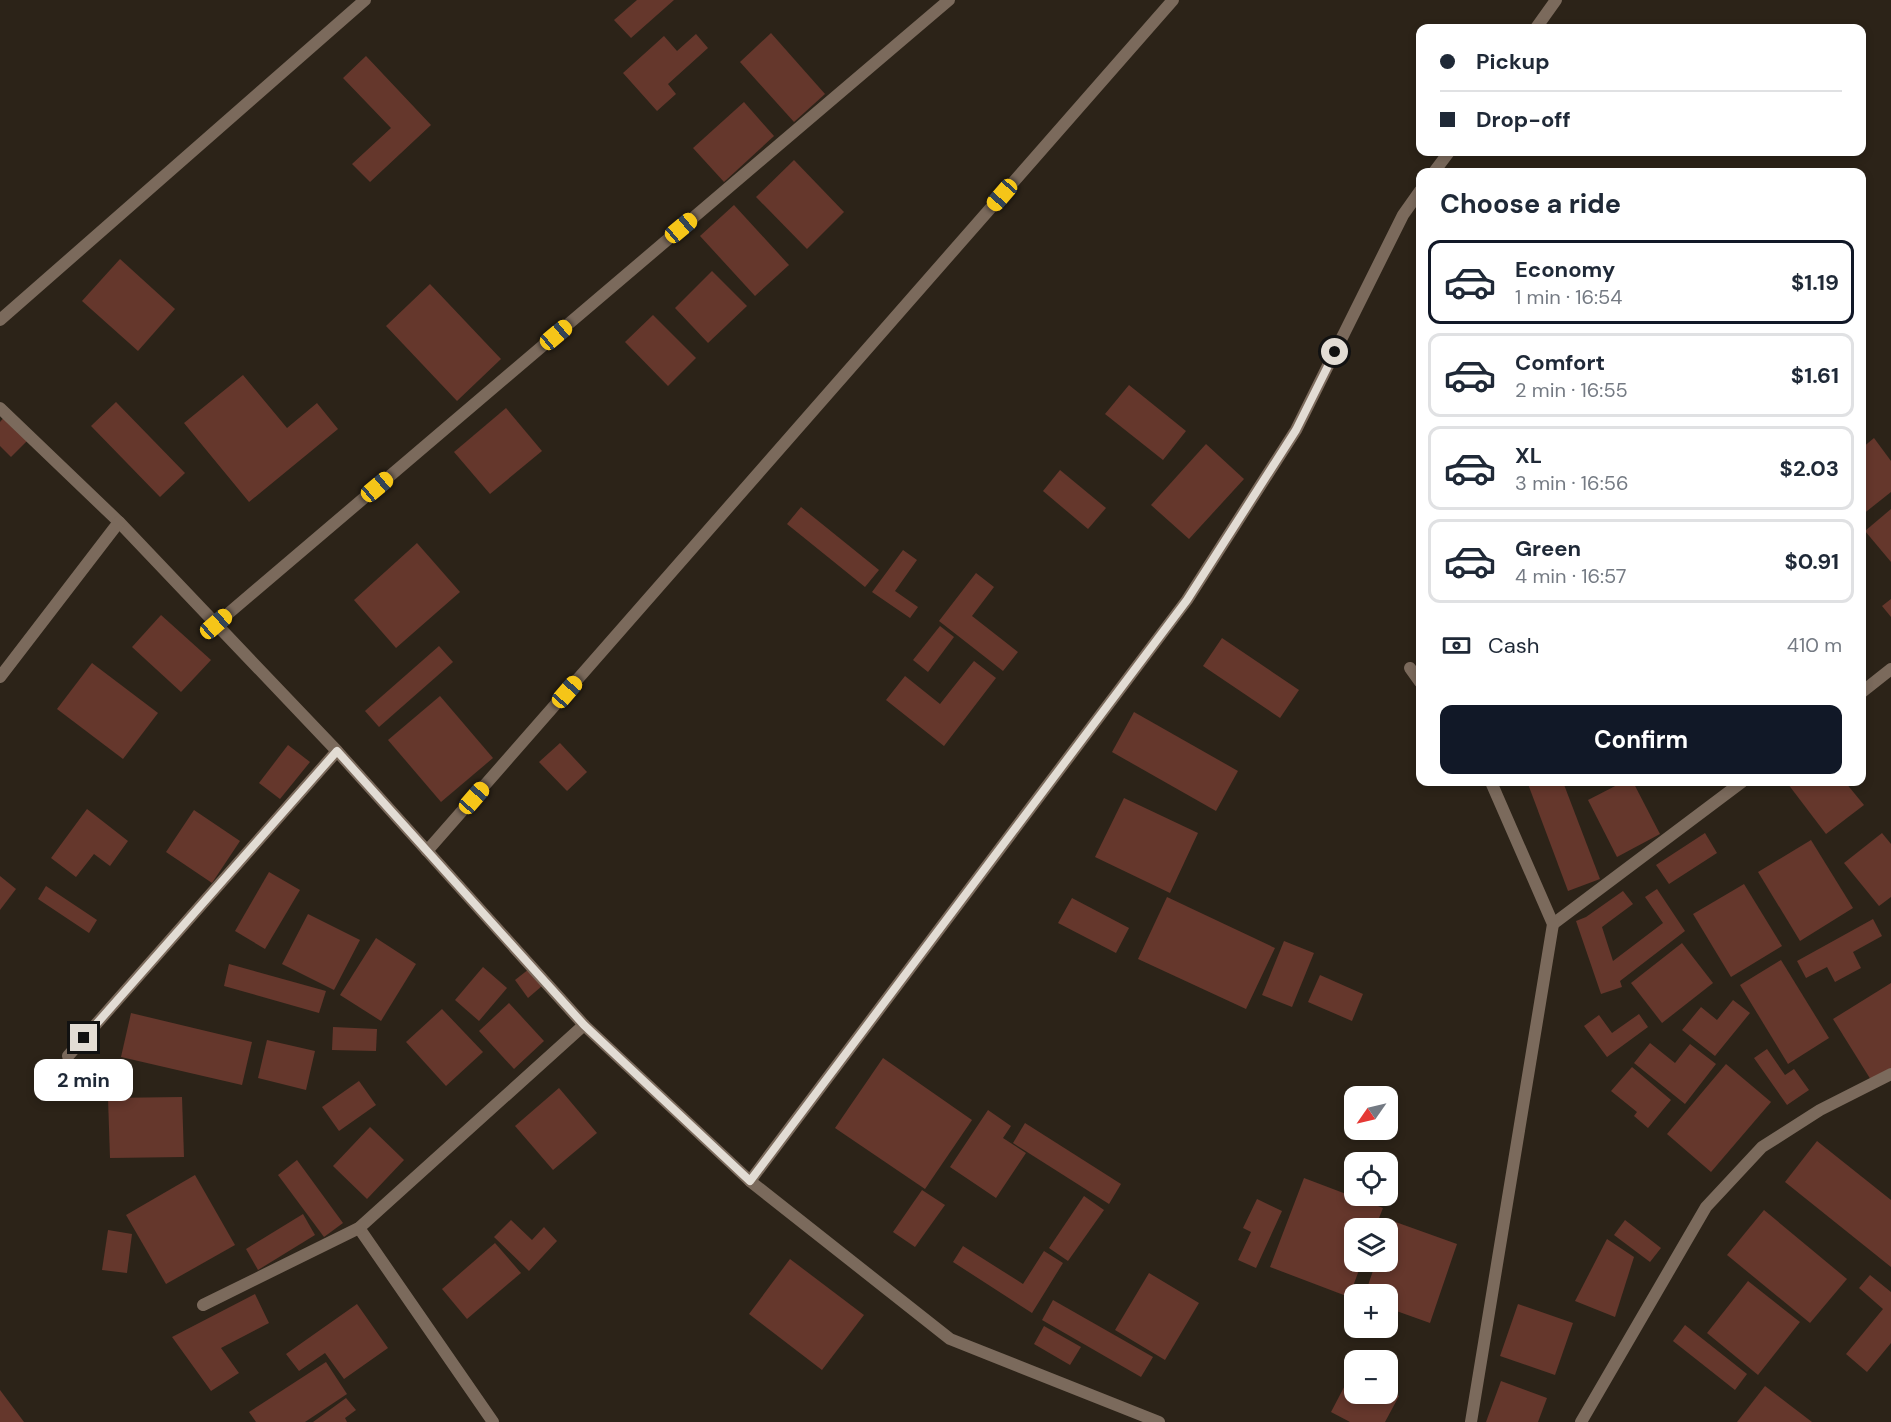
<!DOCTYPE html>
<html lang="en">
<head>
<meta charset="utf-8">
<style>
	:root { --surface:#fff; --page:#f6f6f7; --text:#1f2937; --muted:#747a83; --line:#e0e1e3; --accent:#111827 }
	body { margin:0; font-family:"DM Sans",sans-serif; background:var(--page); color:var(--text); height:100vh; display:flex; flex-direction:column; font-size:22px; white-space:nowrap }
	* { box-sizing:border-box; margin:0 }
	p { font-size:20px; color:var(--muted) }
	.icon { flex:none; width:33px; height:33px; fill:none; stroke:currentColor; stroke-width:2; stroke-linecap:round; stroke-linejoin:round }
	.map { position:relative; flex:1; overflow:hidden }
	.side { position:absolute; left:1416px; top:168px; width:450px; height:618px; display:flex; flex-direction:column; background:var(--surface); border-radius:12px; box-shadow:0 3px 9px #0003 }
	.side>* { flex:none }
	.banner { position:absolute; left:1416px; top:24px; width:450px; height:132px; border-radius:12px; box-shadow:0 3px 9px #0003; display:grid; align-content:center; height:132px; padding:0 24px; background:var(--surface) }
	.needle { width:39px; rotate:236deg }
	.controls { position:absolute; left:1344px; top:1086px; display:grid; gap:12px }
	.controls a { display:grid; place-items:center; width:54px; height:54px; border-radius:12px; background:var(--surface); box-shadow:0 3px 9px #0003; font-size:30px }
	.end { position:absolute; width:27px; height:27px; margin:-14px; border:8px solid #e2dcd4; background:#111; box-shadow:0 0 0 3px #111 }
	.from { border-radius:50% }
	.bubble { position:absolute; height:42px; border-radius:12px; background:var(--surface); box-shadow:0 3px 9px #0003; font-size:20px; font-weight:700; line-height:42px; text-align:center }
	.car { position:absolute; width:18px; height:36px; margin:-18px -9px; border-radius:8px; box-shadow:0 0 4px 2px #0007; background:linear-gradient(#f5c518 24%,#345 0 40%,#f5c518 0 76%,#345 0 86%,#f5c518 0) }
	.banner b { display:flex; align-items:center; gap:21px; height:57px; font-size:22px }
	.banner b+b { border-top:2px solid var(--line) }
	.banner i { width:15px; height:15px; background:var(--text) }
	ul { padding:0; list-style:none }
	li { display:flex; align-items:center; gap:18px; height:84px; margin:0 12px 9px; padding:0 12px; border:3px solid var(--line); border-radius:12px }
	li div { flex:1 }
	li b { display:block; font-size:22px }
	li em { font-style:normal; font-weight:700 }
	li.selected { border-color:var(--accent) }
	li>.icon { width:54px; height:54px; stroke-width:1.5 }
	h2 { padding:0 24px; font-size:27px; line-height:72px }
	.pay { display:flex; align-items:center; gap:15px; height:66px; padding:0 24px; font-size:22px }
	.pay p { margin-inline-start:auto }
	.cta { display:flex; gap:12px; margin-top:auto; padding:12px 24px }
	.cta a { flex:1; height:69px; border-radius:12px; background:var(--accent); color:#fff; font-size:24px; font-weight:700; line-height:69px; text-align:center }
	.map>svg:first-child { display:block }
	.building { fill:#65372c }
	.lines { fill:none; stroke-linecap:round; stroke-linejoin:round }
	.street { stroke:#7b6a5c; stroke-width:12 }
	.route { stroke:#e2dcd4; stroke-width:8 }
</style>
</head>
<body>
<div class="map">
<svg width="1891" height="1422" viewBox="0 0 1891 1422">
	<rect width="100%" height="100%" fill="#2c2318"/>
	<g class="building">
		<path d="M637,0H674L631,38L614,20Z"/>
		<path d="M771,33L825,94L794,122L740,62Z"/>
		<path d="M696,34L708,48L668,84L676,94L657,111L623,73L664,36L677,51Z"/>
		<path d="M366,56L431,125L370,182L352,164L391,128L343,78Z"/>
		<path d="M744,102L774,136L724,182L693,148Z"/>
		<path d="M794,160L844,212L807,249L756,197Z"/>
		<path d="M734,205L789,265L755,296L700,236Z"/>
		<path d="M120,259L175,309L138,351L82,301Z"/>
		<path d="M712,271L747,306L708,343L675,308Z"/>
		<path d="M430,284L501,359L457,401L386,326Z"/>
		<path d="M653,315L696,358L668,386L625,342Z"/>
		<path d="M243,375L287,428L317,403L338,429L249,502L184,423Z"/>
		<path d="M1129,385L1186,431L1163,460L1105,414Z"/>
		<path d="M116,402L185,473L160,497L91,426Z"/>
		<path d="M506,408L542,451L490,494L454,452Z"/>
		<path d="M5,416L29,439L11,457L0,446V422Z"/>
		<path d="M1874,438L1891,461V492L1862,515V448Z"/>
		<path d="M1206,444L1244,479L1189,539L1151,505Z"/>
		<path d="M1060,470L1106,508L1088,529L1043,491Z"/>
		<path d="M801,507L879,570L865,587L787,524Z"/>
		<path d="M1891,509V562L1865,531Z"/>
		<path d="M417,543L460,592L396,648L354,600Z"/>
		<path d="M903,550L917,560L895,591L918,607L910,618L872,592Z"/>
		<path d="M976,573L994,587L972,616L1018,652L1003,671L939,621Z"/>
		<path d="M1891,599V617L1882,606Z"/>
		<path d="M161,615L211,660L181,692L132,647Z"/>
		<path d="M940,626L954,637L928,672L913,660Z"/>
		<path d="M1222,638L1299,690L1280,718L1203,666Z"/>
		<path d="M439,646L453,662L379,727L365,711Z"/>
		<path d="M974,661L996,678L944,746L886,700L905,676L940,704Z"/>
		<path d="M92,663L158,713L123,759L57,709Z"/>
		<path d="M440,696L493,758L441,802L388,740Z"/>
		<path d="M1134,712L1238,771L1216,811L1112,752Z"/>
		<path d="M560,743L587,772L567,791L539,762Z"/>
		<path d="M288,745L310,762L280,799L259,783Z"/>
		<path d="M1534,782H1563L1600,879L1568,891L1528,784Z"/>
		<path d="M1623,782H1633L1660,834L1617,857L1588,800Z"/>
		<path d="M1791,782H1845L1864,805L1826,834L1788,784Z"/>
		<path d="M1124,798L1198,833L1170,893L1095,857Z"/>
		<path d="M87,809L128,841L110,866L94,854L76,877L51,858Z"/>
		<path d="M194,810L240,841L212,883L166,852Z"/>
		<path d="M1705,833L1717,853L1669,884L1656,865Z"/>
		<path d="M1882,833L1891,844V897L1879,906L1844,863Z"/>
		<path d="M1811,840L1853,908L1800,941L1758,872Z"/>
		<path d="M269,872L300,890L265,949L235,931Z"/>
		<path d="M0,876L16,889L0,910Z"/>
		<path d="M1744,884L1782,946L1731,977L1693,914Z"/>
		<path d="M46,886L97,920L89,933L38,899Z"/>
		<path d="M1657,889L1685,931L1620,981L1622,987L1601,994L1576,921L1586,917L1623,891L1633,904L1602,927L1613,961L1663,923L1645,897Z"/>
		<path d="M1167,897L1275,948L1246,1009L1138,959Z"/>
		<path d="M1072,898L1129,928L1116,953L1058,923Z"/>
		<path d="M308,914L360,940L334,990L282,964Z"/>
		<path d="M1873,919L1882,936L1853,952L1861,968L1835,982L1827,967L1806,978L1797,961Z"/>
		<path d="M376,938L416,964L381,1021L340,995Z"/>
		<path d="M1284,941L1314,953L1292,1007L1262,995Z"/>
		<path d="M1682,943L1713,983L1662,1023L1631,983Z"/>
		<path d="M1781,960L1829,1038L1788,1064L1740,985Z"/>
		<path d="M229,964L326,991L319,1013L224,986Z"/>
		<path d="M483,967L507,988L479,1021L455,1000Z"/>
		<path d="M529,969L542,986L528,998L515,980Z"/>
		<path d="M1320,975L1363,994L1352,1021L1308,1002Z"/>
		<path d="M1891,983V1068L1871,1080L1833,1019Z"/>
		<path d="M1733,1000L1750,1013L1715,1056L1682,1030L1701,1007L1717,1020Z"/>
		<path d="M509,1003L544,1041L514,1069L479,1031Z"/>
		<path d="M442,1009L483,1052L446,1086L406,1042Z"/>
		<path d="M131,1013L252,1042L242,1085L121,1057Z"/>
		<path d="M1639,1014L1648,1027L1607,1057L1584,1026L1599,1015L1612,1033Z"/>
		<path d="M333,1027L377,1029L376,1051L332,1050Z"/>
		<path d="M267,1040L315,1051L306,1090L258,1078Z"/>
		<path d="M1650,1043L1675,1063L1690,1044L1716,1064L1685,1104L1634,1063Z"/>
		<path d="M1767,1049L1785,1075L1794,1069L1809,1090L1787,1105L1754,1058Z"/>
		<path d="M883,1058L972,1120L925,1189L835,1128Z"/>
		<path d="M1726,1064L1771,1102L1711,1172L1667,1134Z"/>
		<path d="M1632,1067L1671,1100L1648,1128L1634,1116L1637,1112L1611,1091Z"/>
		<path d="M359,1081L376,1105L339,1131L322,1107Z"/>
		<path d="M559,1088L597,1133L553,1170L515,1126Z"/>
		<path d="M182,1097L184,1157L110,1158L108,1098Z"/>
		<path d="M988,1110L1011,1126L1003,1138L1026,1153L996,1198L950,1167Z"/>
		<path d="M1025,1123L1121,1184L1109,1204L1013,1143Z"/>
		<path d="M370,1127L404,1160L367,1199L333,1166Z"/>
		<path d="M1817,1141L1891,1200V1267L1785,1182Z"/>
		<path d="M297,1160L343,1223L324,1237L278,1175Z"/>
		<path d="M195,1175L235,1245L166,1284L126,1215Z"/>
		<path d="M1304,1178L1383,1208L1375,1228H1354V1262H1362L1349,1297L1270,1267Z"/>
		<path d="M922,1190L945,1205L915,1247L893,1232Z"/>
		<path d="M1084,1196L1104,1210L1068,1261L1049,1248Z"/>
		<path d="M1257,1199L1282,1211L1256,1268L1238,1260L1251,1232L1243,1228Z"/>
		<path d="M1764,1210L1847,1279L1810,1323L1727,1255Z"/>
		<path d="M303,1214L315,1235L258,1270L246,1249Z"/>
		<path d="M511,1220L532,1240L544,1227L557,1241L529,1271L494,1237Z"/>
		<path d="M1390,1220L1457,1244L1430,1323L1388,1308V1294H1365L1376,1262H1388V1228Z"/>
		<path d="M1625,1220L1661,1248L1650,1262L1614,1235Z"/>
		<path d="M108,1230L132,1234L127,1273L102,1270Z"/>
		<path d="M1607,1239L1634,1257L1615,1317L1575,1301Z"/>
		<path d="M495,1243L521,1273L467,1319L442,1289Z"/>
		<path d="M963,1246L1023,1284L1044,1251L1063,1263L1032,1313L953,1262Z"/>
		<path d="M790,1259L864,1315L822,1370L749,1314Z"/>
		<path d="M1149,1273L1199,1303L1165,1360L1115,1330Z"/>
		<path d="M1870,1275L1891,1292V1343L1867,1372L1846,1354L1883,1309L1859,1288Z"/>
		<path d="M1748,1281L1800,1322L1758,1375L1707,1333Z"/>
		<path d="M255,1294L269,1323L221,1348L239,1373L211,1391L172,1337Z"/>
		<path d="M1053,1300L1153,1357L1141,1377L1042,1320Z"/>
		<path d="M357,1304L388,1348L344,1379L325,1353L299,1371L286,1354Z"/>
		<path d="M1518,1304L1573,1323L1555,1375L1500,1356Z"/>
		<path d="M1685,1325L1747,1374L1735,1390L1673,1341Z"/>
		<path d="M1044,1326L1081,1347L1070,1365L1034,1344Z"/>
		<path d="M326,1362L347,1394L305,1422H256L249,1412Z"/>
		<path d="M1352,1372L1354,1373V1394H1388V1390L1399,1396L1385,1422H1350L1331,1412Z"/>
		<path d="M1501,1381L1547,1398L1538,1422H1486Z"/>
		<path d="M1765,1386L1812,1422H1737Z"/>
		<path d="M0,1390L24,1422H0Z"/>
		<path d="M346,1398L356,1410L345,1418L347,1422H313Z"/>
	</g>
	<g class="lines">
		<g class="street">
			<path d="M1536,28L1556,0"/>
			<path d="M1434,172L1449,152"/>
			<path d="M0,320L365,0"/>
			<path d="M0,408L119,522L216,624L337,751L584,1025L750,1181L950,1339L1159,1422"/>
			<path d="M216,624L949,0"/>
			<path d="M1410,668L1420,682"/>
			<path d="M0,677L119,522"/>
			<path d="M1862,692L1891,669"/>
			<path d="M427,851L1173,0"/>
			<path d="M1553,924L1742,782"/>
			<path d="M68,1056L337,751"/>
			<path d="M750,1181L1187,600L1296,430L1403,215L1420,191"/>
			<path d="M359,1228L493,1422"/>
			<path d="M203,1305L359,1228L584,1025"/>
			<path d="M1471,1422L1553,924L1491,782"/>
			<path d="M1581,1422L1706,1207L1762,1147L1820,1110L1891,1074"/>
		</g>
	</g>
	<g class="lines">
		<path class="route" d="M84,1038L337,751L584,1025L750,1181L1187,600L1296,430L1335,352"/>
	</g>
</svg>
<div class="controls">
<a><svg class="needle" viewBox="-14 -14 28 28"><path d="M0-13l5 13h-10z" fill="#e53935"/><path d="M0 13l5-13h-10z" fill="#747a83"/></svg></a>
<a><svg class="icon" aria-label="locate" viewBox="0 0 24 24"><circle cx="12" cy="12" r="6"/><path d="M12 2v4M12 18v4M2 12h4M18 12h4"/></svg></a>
<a><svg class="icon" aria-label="layers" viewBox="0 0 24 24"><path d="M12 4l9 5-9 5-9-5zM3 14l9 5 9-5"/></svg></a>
<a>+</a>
<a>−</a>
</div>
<i class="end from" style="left:1335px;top:352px"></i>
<i class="end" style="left:84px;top:1038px"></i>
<div class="bubble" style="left:34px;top:1059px;width:99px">2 min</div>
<i class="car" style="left:1002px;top:195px;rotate:221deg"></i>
<i class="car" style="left:681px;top:228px;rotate:50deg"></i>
<i class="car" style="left:556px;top:335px;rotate:50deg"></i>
<i class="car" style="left:377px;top:487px;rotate:50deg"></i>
<i class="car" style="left:216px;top:624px;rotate:49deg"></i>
<i class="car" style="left:567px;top:692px;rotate:41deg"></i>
<i class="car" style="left:474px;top:798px;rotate:41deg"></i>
<div class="banner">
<b><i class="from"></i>Pickup</b>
<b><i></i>Drop-off</b>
</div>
<section class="side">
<h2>Choose a ride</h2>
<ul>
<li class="selected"><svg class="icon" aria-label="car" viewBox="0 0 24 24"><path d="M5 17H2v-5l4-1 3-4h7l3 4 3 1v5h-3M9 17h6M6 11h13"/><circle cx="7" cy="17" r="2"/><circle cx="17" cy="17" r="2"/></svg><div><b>Economy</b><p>1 min · 16:54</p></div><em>$1.19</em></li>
<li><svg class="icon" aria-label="car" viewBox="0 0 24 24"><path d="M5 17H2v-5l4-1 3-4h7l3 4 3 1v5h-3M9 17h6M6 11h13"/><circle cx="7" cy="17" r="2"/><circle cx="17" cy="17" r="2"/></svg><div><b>Comfort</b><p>2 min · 16:55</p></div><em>$1.61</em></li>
<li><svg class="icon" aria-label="car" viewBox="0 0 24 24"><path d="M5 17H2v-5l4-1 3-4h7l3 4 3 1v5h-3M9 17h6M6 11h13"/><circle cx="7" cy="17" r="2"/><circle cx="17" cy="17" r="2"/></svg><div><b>XL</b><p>3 min · 16:56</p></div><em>$2.03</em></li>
<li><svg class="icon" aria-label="car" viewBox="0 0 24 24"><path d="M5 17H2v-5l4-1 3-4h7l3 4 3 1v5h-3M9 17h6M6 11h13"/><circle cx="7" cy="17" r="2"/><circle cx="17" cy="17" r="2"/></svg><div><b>Green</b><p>4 min · 16:57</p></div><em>$0.91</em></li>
</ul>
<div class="pay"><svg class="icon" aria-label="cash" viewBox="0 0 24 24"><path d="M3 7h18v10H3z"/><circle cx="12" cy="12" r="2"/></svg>Cash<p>410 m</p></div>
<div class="cta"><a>Confirm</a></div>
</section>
</div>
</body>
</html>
